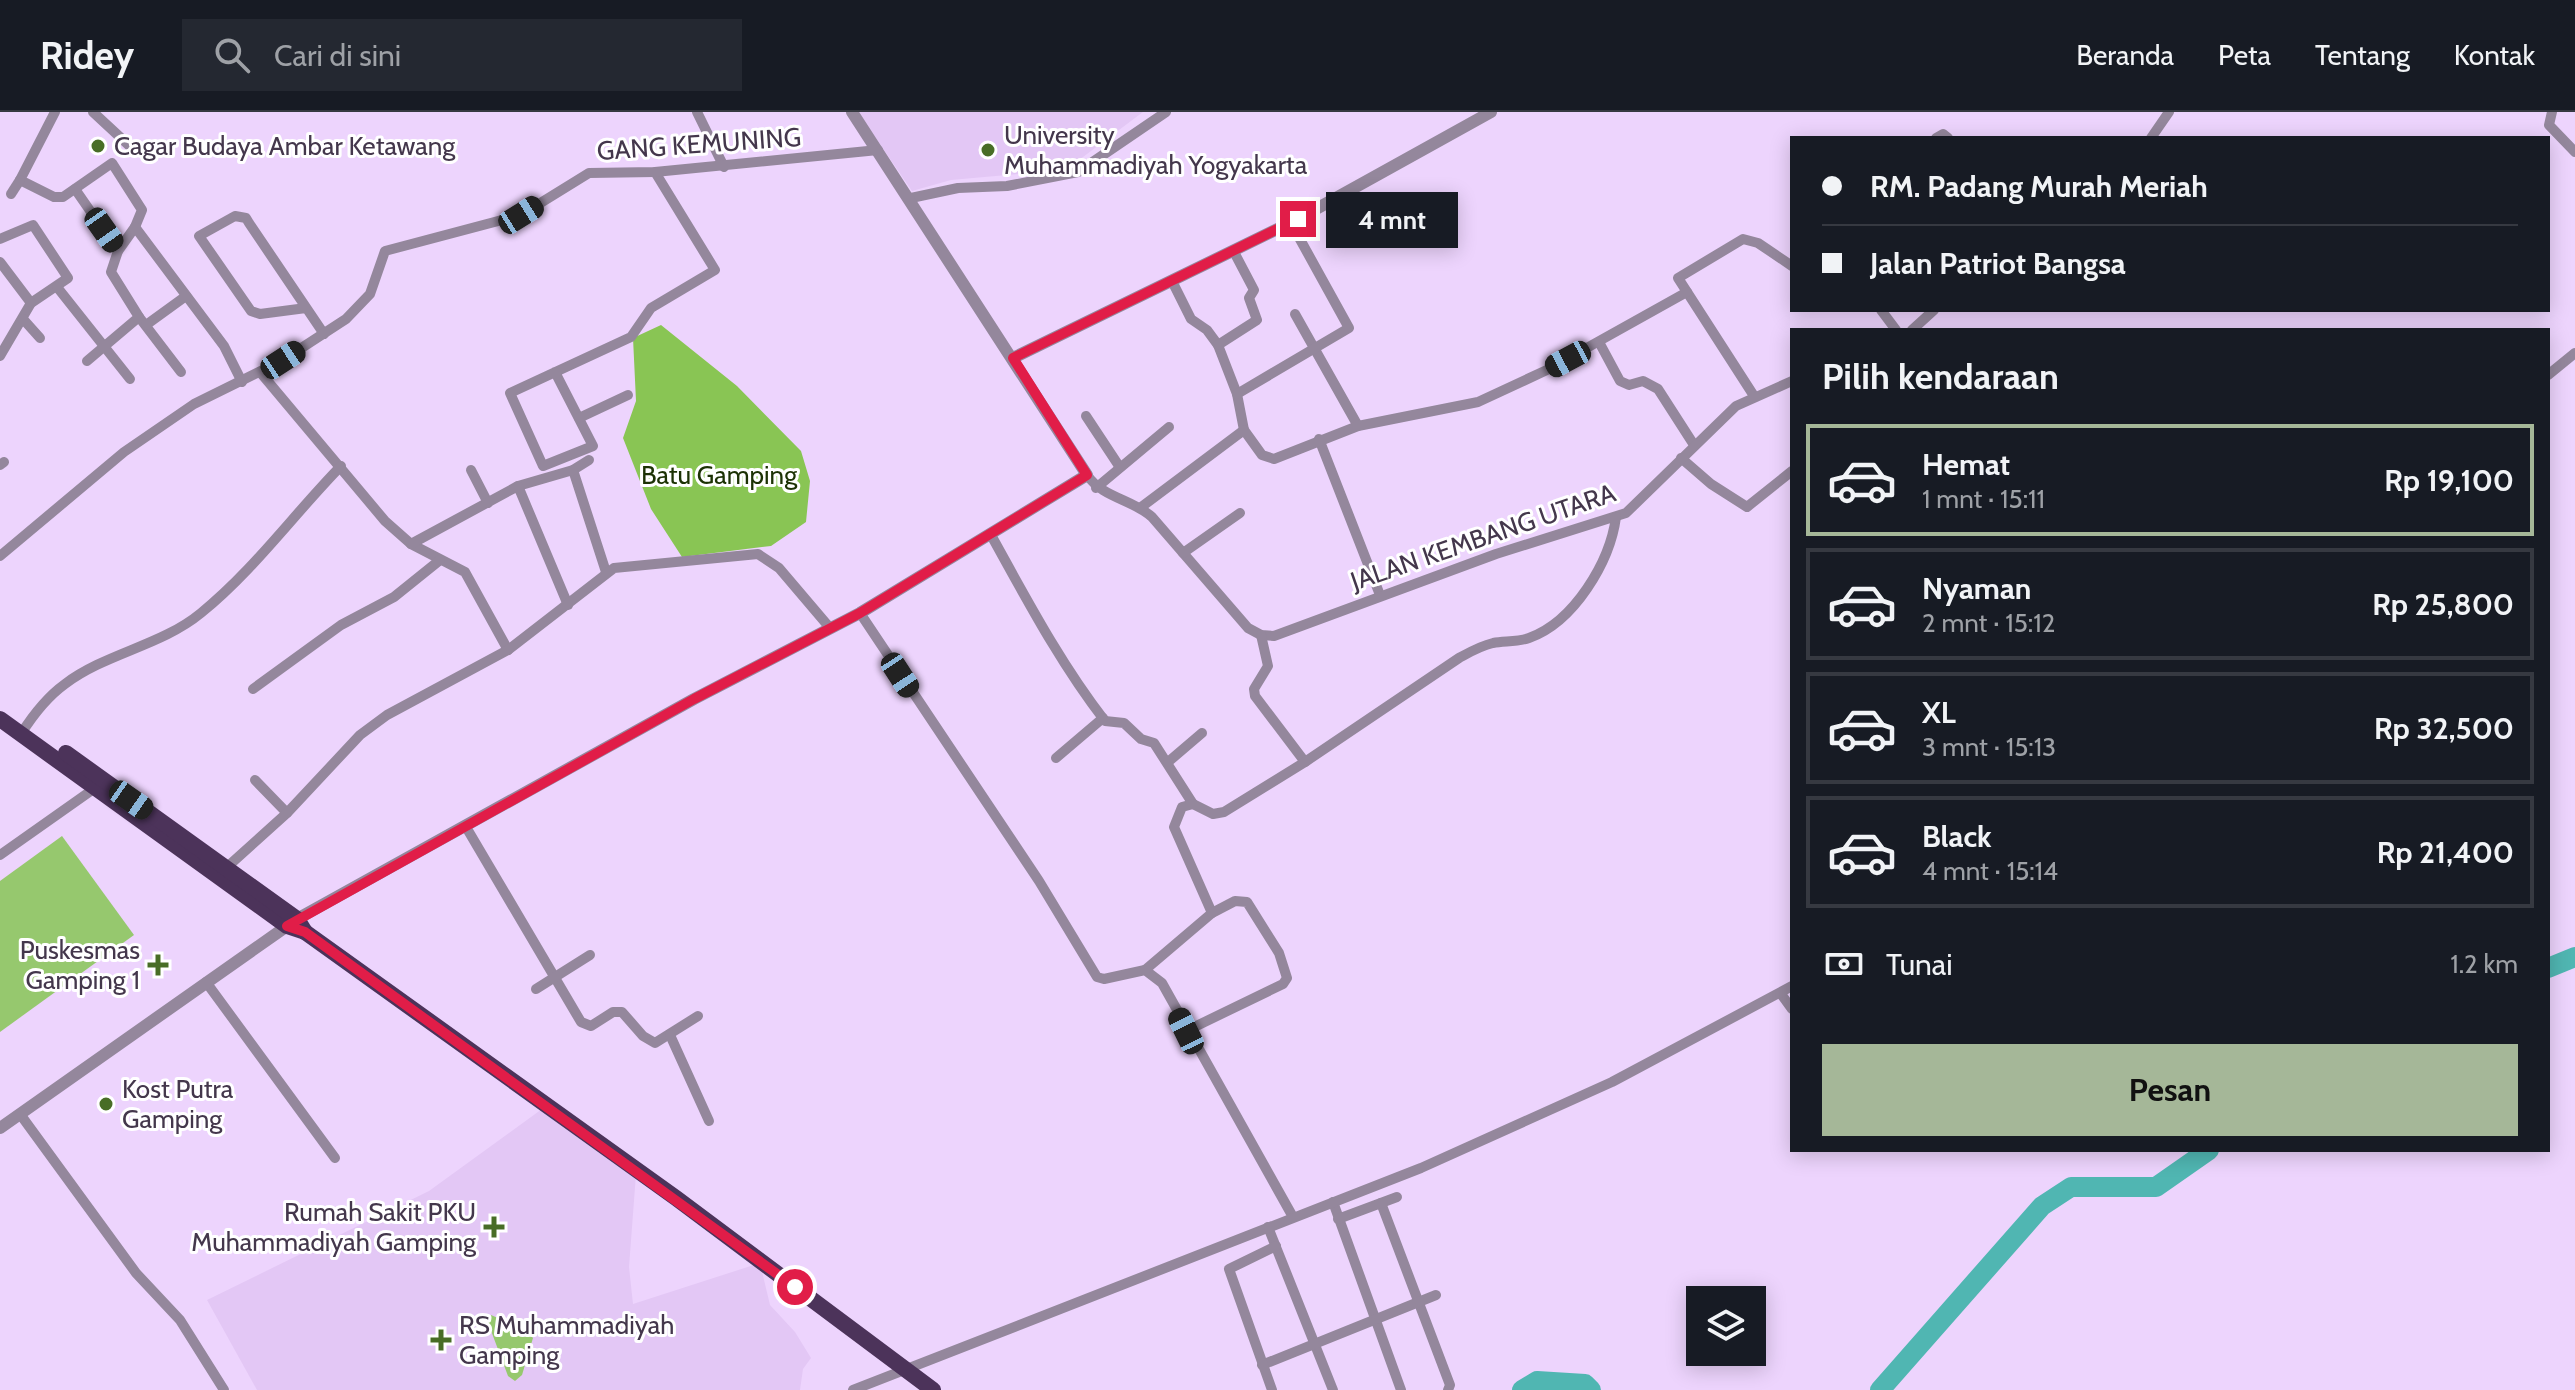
<!DOCTYPE html>
<html lang="id">
<head>
<meta charset="utf-8">
<style>
	:root { --surface:#171b24; --page:#242831; --text:#f1f3f6; --muted:#9ea1a6; --line:#363941; --accent:#a5b798 }
	body { margin:0; font-family:Cabin,sans-serif; background:var(--page); color:var(--text); height:100vh; display:flex; flex-direction:column; font-size:30px; white-space:nowrap }
	* { box-sizing:border-box; margin:0 }
	p { font-size:26px; color:var(--muted) }
	.icon { flex:none; width:44px; height:44px; fill:none; stroke:currentColor; stroke-width:2; stroke-linecap:round; stroke-linejoin:round }
	.map { position:relative; flex:1; overflow:hidden }
	.sheet { position:absolute; left:1790px; top:216px; width:760px; height:824px; display:flex; flex-direction:column; background:var(--surface); border-radius:0px; box-shadow:0 4px 20px #0003 }
	.sheet>* { flex:none }
	.banner { position:absolute; left:1790px; top:24px; width:760px; height:176px; border-radius:0px; box-shadow:0 4px 20px #0003; display:grid; align-content:center; height:176px; padding:0 32px; background:var(--surface) }
	.buttons { position:absolute; left:1686px; top:1174px; display:grid; gap:16px }
	.buttons a { display:grid; place-items:center; width:80px; height:80px; border-radius:0px; background:var(--surface); box-shadow:0 4px 20px #0003; font-size:40px }
	.end { position:absolute; width:36px; height:36px; margin:-18px; border:10px solid #e11d48; background:#fff; box-shadow:0 0 0 4px #fff }
	.from { border-radius:50% }
	.bubble { position:absolute; height:56px; border-radius:0px; background:var(--surface); box-shadow:0 4px 20px #0003; font-size:26px; font-weight:800; line-height:56px; text-align:center }
	.car { position:absolute; width:24px; height:48px; margin:-24px -12px; border-radius:10px; box-shadow:0 0 6px 2px #0007; background:linear-gradient(#222 24%,#8ab4d8 0 40%,#222 0 76%,#8ab4d8 0 86%,#222 0) }
	.banner b { display:flex; align-items:center; gap:28px; height:76px; font-size:30px }
	.banner b+b { border-top:2px solid var(--line) }
	.banner i { width:20px; height:20px; background:var(--text) }
	ul { padding:0; list-style:none }
	li { display:flex; align-items:center; gap:24px; height:112px; margin:0 16px 12px; padding:0 16px; border:4px solid var(--line); border-radius:0px }
	li div { flex:1 }
	li b { display:block; font-size:30px }
	li em { font-style:normal; font-weight:800 }
	li.on { border-color:var(--accent) }
	li>.icon { width:72px; height:72px; stroke-width:1.5 }
	h2 { padding:0 32px; font-size:36px; line-height:96px }
	.pay { display:flex; align-items:center; gap:20px; height:88px; padding:0 32px; font-size:30px }
	.pay p { margin-inline-start:auto }
	.primary-button { display:flex; gap:16px; margin-top:auto; padding:16px 32px }
	.primary-button a { flex:1; height:92px; border-radius:0px; background:var(--accent); color:#111; font-size:32px; font-weight:800; line-height:92px; text-align:center }
	header { display:flex; align-items:center; gap:48px; box-sizing:border-box; height:112px; padding:0 40px; background:var(--surface); border-bottom:2px solid var(--line) }
	header strong { font-size:38px }
	nav { display:flex; gap:44px; margin-inline-start:auto; font-size:28px }
	.search { width:560px; height:72px; background:var(--page); display:flex; align-items:center; gap:20px; box-sizing:border-box; padding:0 28px; border-radius:0px; color:var(--muted); font-size:30px }
	.map>svg:first-child { display:block }
	.built { fill:#e3c7f5 }
	.green { fill:#96c86e }
	.forest { fill:#89c554 }
	.lines { fill:none; stroke-linecap:round; stroke-linejoin:round }
	.river { stroke:#50b6b2; stroke-width:20 }
	.minor { stroke:#94879c; stroke-width:10 }
	.tertiary { stroke:#94879c; stroke-width:12 }
	.trunk { stroke:#4c335a; stroke-width:16 }
	.route { stroke:#e11d48; stroke-width:10 }
	.poi-dot { fill:#486d26; stroke:#fff; stroke-width:3 }
	.labels { text-anchor:middle; dominant-baseline:central; stroke-width:6; stroke-linejoin:round; paint-order:stroke }
	.poi-label { font-size:26px; fill:#44374c; stroke:#fff; text-anchor:start }
	.street-label { font-size:26px; fill:#44374c; stroke:#fff }
	.park-label { font-size:26px; fill:#1c3204; stroke:#fff }
</style>
</head>
<body>
<header>
<strong>Ridey</strong>
<div class="search"><svg class="icon" aria-label="search" viewBox="0 0 24 24"><circle cx="10" cy="10" r="6"/><path d="M15 15l6 6"/></svg>Cari di sini</div>
<nav><a>Beranda</a><a>Peta</a><a>Tentang</a><a>Kontak</a></nav>
</header>
<div class="map">
<svg width="2575" height="1278" viewBox="0 0 2575 1278">
	<rect width="100%" height="100%" fill="#edd4fd"/>
	<g class="built">
		<path d="M858,0H1143L1075,51L1040,60L951,68L912,79Z"/>
		<path d="M542,997L636,1062L629,1155L633,1192L760,1151L770,1193L795,1220L811,1246L803,1257L800,1278H257L207,1188L429,1079Z"/>
	</g>
	<g class="green">
		<path d="M62,724L134,823L0,920V769Z"/>
		<path d="M491,1203L526,1218L533,1226L522,1263L515,1269L508,1264L487,1208Z"/>
	</g>
	<path class="forest" d="M661,213L737,274L801,339L810,369L806,410L771,434L682,445L651,397L623,326L636,289L633,226Z"/>
	<g class="lines">
		<g class="river">
			<path d="M2548,856L2575,845"/>
			<path d="M1522,1278L1537,1269L1585,1272L1591,1278"/>
			<path d="M1880,1278L2042,1094L2071,1075H2156L2209,1038"/>
		</g>
		<g class="minor">
			<path d="M55,0L20,68L54,85H63L112,51L142,98L135,115"/>
			<path d="M93,0L135,39"/>
			<path d="M697,0L724,55"/>
			<path d="M2552,0L2549,13L2575,40"/>
			<path d="M1936,26L1943,22L1948,26"/>
			<path d="M2151,26L2169,0"/>
			<path d="M75,77L118,139"/>
			<path d="M11,82L20,68"/>
			<path d="M911,86L958,76L1007,74L1078,60L1166,0"/>
			<path d="M0,127L33,113L68,166L31,191L0,244"/>
			<path d="M0,150L31,191"/>
			<path d="M1173,171L1191,207L1207,218L1218,233L1237,282L1244,318"/>
			<path d="M57,175L130,267"/>
			<path d="M306,196L260,202L251,199L199,124L235,104L246,106L249,111L324,222"/>
			<path d="M1881,198L1896,218"/>
			<path d="M1295,202L1358,314"/>
			<path d="M139,205L181,260"/>
			<path d="M23,207L40,226"/>
			<path d="M146,213L186,184"/>
			<path d="M1912,218L1934,198"/>
			<path d="M1599,230L1620,269L1629,273L1643,269L1658,277L1694,333"/>
			<path d="M1218,233L1257,208L1249,186L1254,178L1234,140"/>
			<path d="M87,249L139,205L111,160L118,139L135,115L224,234L242,270"/>
			<path d="M260,260L385,409L411,432L465,460L508,538"/>
			<path d="M555,260L593,334L543,354L510,281L631,225L651,196L715,158L655,60"/>
			<path d="M2548,263L2575,241"/>
			<path d="M1237,282L1349,216L1291,111"/>
			<path d="M1754,284L1678,166L1743,127L1758,131L1792,154"/>
			<path d="M1086,304L1119,354"/>
			<path d="M579,306L628,283"/>
			<path d="M1319,327L1380,483"/>
			<path d="M1681,346L1711,372L1747,395L1792,359"/>
			<path d="M0,353L4,350"/>
			<path d="M471,358L488,391"/>
			<path d="M573,358L606,460"/>
			<path d="M1087,363C1103,386 1132,387 1152,405L1248,516L1261,523L1274,524L1496,442L1626,401L1736,294L1792,269"/>
			<path d="M518,374L573,358L589,348"/>
			<path d="M1096,376L1169,315"/>
			<path d="M1140,396L1244,318L1262,343L1274,347L1358,314L1478,290L1549,257L1687,180"/>
			<path d="M991,423C1026,486 1060,551 1105,609L1124,611L1141,627L1154,631L1193,692"/>
			<path d="M411,432L518,374L568,493"/>
			<path d="M1183,441L1240,401"/>
			<path d="M0,444L124,340L194,292L283,248L346,207L370,182L385,139L521,103L589,61L655,60L878,38"/>
			<path d="M860,501L1039,769L1097,865L1104,867L1145,858L1162,871L1293,1105"/>
			<path d="M1261,523L1268,554L1254,577L1255,584L1305,650"/>
			<path d="M253,577L341,513L394,485L440,448"/>
			<path d="M21,622C33,603 47,585 65,572C106,541 161,534 201,501C254,458 294,402 341,354"/>
			<path d="M1056,646L1103,606"/>
			<path d="M1168,650L1202,621"/>
			<path d="M255,668L287,701"/>
			<path d="M466,715L581,910L591,914L613,900H622L643,924L655,931L698,904"/>
			<path d="M0,743L95,676"/>
			<path d="M226,756L287,701L360,623L387,603L508,538L614,456L758,442L779,456L830,516"/>
			<path d="M1145,858L1212,801L1174,715L1182,695L1193,692L1213,702L1224,700L1305,650L1459,546C1470,540 1480,534 1493,531C1505,529 1518,530 1529,526C1574,510 1610,450 1616,405"/>
			<path d="M206,870L335,1046"/>
			<path d="M536,877L590,843"/>
			<path d="M1781,882L1792,897"/>
			<path d="M1186,919L1283,872L1287,866L1279,841L1247,790L1235,789L1212,801"/>
			<path d="M670,923L709,1009"/>
			<path d="M20,1002L136,1161L180,1208L224,1278"/>
			<path d="M1333,1090L1401,1278"/>
			<path d="M1381,1091L1450,1273L1448,1278"/>
			<path d="M1338,1107L1397,1085"/>
			<path d="M1268,1115L1333,1278"/>
			<path d="M1262,1253L1436,1183"/>
			<path d="M853,1278L1421,1056L1612,970L1792,874"/>
			<path d="M1272,1278L1229,1157L1276,1134"/>
		</g>
		<g class="tertiary">
			<path d="M1013,246L1298,107L1491,0"/>
			<path d="M0,1016L297,807L694,587L860,501L1087,363L852,0"/>
		</g>
		<g class="trunk">
			<path d="M0,607L287,814L305,820L676,1086L933,1278"/>
			<path d="M66,641L297,807L305,820"/>
		</g>
	</g>
	<g class="lines">
		<path class="route" d="M795,1175L305,820L287,814L694,587L860,501L1087,363L1013,246L1298,107"/>
	</g>
	<g class="poi-dot">
		<circle cx="98" cy="34" r="8"/>
		<circle cx="988" cy="38" r="8"/>
		<path d="M154 841h8v8h8v8h-8v8h-8v-8h-8v-8h8z"/>
		<circle cx="106" cy="992" r="8"/>
		<path d="M490 1103h8v8h8v8h-8v8h-8v-8h-8v-8h8z"/>
		<path d="M437 1216h8v8h8v8h-8v8h-8v-8h-8v-8h8z"/>
	</g>
	<g class="labels">
		<g class="poi-label">
			<text x="1004" y="23">University<tspan x="1004" dy="30">Muhammadiyah Yogyakarta</tspan></text>
			<text x="114" y="34">Cagar Budaya Ambar Ketawang</text>
			<text x="140" y="838" text-anchor="end">Puskesmas<tspan x="140" dy="30">Gamping 1</tspan></text>
			<text x="122" y="977">Kost Putra<tspan x="122" dy="30">Gamping</tspan></text>
			<text x="476" y="1100" text-anchor="end">Rumah Sakit PKU<tspan x="476" dy="30">Muhammadiyah Gamping</tspan></text>
			<text x="459" y="1213">RS Muhammadiyah<tspan x="459" dy="30">Gamping</tspan></text>
		</g>
		<g class="street-label">
			<text transform="translate(699 32) rotate(-4)">GANG KEMUNING</text>
			<text transform="translate(1483 425) rotate(-19)">JALAN KEMBANG UTARA</text>
		</g>
		<g class="park-label">
			<text x="719" y="363">Batu Gamping</text>
		</g>
	</g>
</svg>
<div class="buttons">
<a><svg class="icon" aria-label="layers" viewBox="0 0 24 24"><path d="M12 4l9 5-9 5-9-5zM3 14l9 5 9-5"/></svg></a>
</div>
<i class="end from" style="left:795px;top:1175px"></i>
<i class="end" style="left:1298px;top:107px"></i>
<div class="bubble" style="left:1326px;top:80px;width:132px">4 mnt</div>
<i class="car" style="left:521px;top:103px;rotate:58deg"></i>
<i class="car" style="left:104px;top:118px;rotate:145deg"></i>
<i class="car" style="left:1568px;top:247px;rotate:242deg"></i>
<i class="car" style="left:283px;top:248px;rotate:57deg"></i>
<i class="car" style="left:900px;top:563px;rotate:147deg"></i>
<i class="car" style="left:131px;top:688px;rotate:125deg"></i>
<i class="car" style="left:1186px;top:919px;rotate:334deg"></i>
<div class="banner">
<b><i class="from"></i>RM. Padang Murah Meriah</b>
<b><i></i>Jalan Patriot Bangsa</b>
</div>
<section class="sheet">
<h2>Pilih kendaraan</h2>
<ul>
<li class="on"><svg class="icon" aria-label="car" viewBox="0 0 24 24"><path d="M5 17H2v-5l4-1 3-4h7l3 4 3 1v5h-3M9 17h6M6 11h13"/><circle cx="7" cy="17" r="2"/><circle cx="17" cy="17" r="2"/></svg><div><b>Hemat</b><p>1 mnt · 15:11</p></div><em>Rp 19,100</em></li>
<li><svg class="icon" aria-label="car" viewBox="0 0 24 24"><path d="M5 17H2v-5l4-1 3-4h7l3 4 3 1v5h-3M9 17h6M6 11h13"/><circle cx="7" cy="17" r="2"/><circle cx="17" cy="17" r="2"/></svg><div><b>Nyaman</b><p>2 mnt · 15:12</p></div><em>Rp 25,800</em></li>
<li><svg class="icon" aria-label="car" viewBox="0 0 24 24"><path d="M5 17H2v-5l4-1 3-4h7l3 4 3 1v5h-3M9 17h6M6 11h13"/><circle cx="7" cy="17" r="2"/><circle cx="17" cy="17" r="2"/></svg><div><b>XL</b><p>3 mnt · 15:13</p></div><em>Rp 32,500</em></li>
<li><svg class="icon" aria-label="car" viewBox="0 0 24 24"><path d="M5 17H2v-5l4-1 3-4h7l3 4 3 1v5h-3M9 17h6M6 11h13"/><circle cx="7" cy="17" r="2"/><circle cx="17" cy="17" r="2"/></svg><div><b>Black</b><p>4 mnt · 15:14</p></div><em>Rp 21,400</em></li>
</ul>
<div class="pay"><svg class="icon" aria-label="cash" viewBox="0 0 24 24"><path d="M3 7h18v10H3z"/><circle cx="12" cy="12" r="2"/></svg>Tunai<p>1.2 km</p></div>
<div class="primary-button"><a>Pesan</a></div>
</section>
</div>
</body>
</html>
